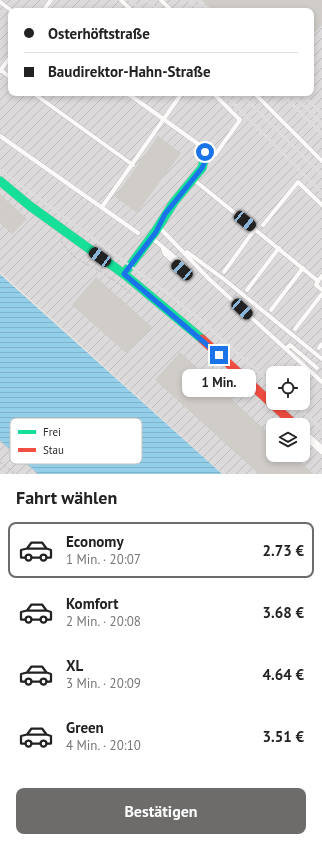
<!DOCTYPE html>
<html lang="de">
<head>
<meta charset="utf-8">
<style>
	:root { --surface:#fff; --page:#f6f6f6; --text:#222; --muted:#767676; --line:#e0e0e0; --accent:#6d6c6a }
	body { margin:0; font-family:"PT Sans",sans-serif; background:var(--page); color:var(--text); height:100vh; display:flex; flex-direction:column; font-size:15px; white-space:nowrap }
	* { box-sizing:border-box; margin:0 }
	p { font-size:13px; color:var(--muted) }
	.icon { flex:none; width:22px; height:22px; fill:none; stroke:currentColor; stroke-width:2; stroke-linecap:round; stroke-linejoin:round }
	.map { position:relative; height:474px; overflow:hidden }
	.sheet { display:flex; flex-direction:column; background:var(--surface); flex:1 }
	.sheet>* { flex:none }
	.banner { position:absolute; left:8px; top:8px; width:306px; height:88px; border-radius:8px; box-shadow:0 2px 6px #0003; display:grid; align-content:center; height:88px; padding:0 16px; background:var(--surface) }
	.tools { position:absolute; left:266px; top:366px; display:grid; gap:8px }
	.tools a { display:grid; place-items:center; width:44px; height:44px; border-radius:8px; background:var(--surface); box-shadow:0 2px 6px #0003; font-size:20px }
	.end { position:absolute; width:18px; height:18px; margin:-9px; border:5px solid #1a73e8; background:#fff; box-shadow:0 0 0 2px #fff }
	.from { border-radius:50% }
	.bubble { position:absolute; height:28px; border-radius:8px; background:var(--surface); box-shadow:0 2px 6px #0003; font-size:13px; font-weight:600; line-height:28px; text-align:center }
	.car { position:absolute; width:12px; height:24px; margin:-12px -6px; border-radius:5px; box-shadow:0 0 3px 1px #0007; background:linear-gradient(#222 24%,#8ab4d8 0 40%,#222 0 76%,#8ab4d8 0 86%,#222 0) }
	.banner b { display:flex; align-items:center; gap:14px; height:38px; font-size:15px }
	.banner b+b { border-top:1px solid var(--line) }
	.banner i { width:10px; height:10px; background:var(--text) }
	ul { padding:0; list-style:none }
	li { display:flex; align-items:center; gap:12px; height:56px; margin:0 8px 6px; padding:0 8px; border:2px solid transparent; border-radius:8px }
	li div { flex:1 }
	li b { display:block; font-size:15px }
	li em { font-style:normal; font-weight:600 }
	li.active { border-color:var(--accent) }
	li>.icon { width:36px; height:36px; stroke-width:1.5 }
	h2 { padding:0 16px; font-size:18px; line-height:48px }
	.cta { display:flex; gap:8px; margin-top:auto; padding:8px 16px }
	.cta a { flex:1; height:46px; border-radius:8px; background:var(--accent); color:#fff; font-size:16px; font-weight:600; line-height:46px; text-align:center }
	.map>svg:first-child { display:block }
	.industrial { fill:url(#industrial-furrows); fill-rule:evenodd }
	.water { fill:url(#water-rules) }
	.pier { fill:#e8e5e0 }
	.building { fill:#d0cdc9 }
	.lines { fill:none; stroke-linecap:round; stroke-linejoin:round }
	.lane-casing { stroke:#c2c1c1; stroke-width:5 }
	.street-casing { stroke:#c2c1c1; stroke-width:9 }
	.fast-casing { stroke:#c2c1c1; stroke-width:10 }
	.jam-casing { stroke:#c2c1c1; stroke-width:10 }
	.path { stroke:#c8c7c7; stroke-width:1.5; stroke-dasharray:3 2; stroke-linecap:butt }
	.lane { stroke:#fcfbfa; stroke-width:4 }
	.street { stroke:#fcfbfa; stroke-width:8 }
	.fast { stroke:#16e098; stroke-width:9 }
	.jam { stroke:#f24e42; stroke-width:9 }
	.rail { stroke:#deddde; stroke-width:2.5 }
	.route { stroke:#1a73e8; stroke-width:5 }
	.key { fill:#fff; stroke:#bfbfbf; stroke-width:1 }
	.key-label { font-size:11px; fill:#2b2b2b }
</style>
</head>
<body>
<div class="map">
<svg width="322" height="474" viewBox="0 0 322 474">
	<defs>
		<pattern id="industrial-furrows" width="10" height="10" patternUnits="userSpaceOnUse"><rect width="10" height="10" fill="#dddadc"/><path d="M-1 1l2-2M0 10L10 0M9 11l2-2" fill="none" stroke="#bebbbd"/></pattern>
		<pattern id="water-rules" width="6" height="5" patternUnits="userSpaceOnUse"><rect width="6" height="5" fill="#94cfea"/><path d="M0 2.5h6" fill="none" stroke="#80b2c9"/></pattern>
	</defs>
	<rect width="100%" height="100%" fill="#e8e5e0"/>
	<g class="industrial">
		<path d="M0,0H322V474H222L0,274ZM11,11H311V93H11ZM273,373H303V403H273ZM273,425H303V455H273Z"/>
		<path d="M0,441L38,474H0Z"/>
	</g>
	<path class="water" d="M0,274L222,474H38L0,441Z"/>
	<path class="pier" d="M0,272L223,473L224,474L0,274Z"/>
	<g class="building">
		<path d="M202,0H322V25L311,36V11H213Z"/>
		<path d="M158,136L181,153L137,213L115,197Z"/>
		<path d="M0,194L27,219L12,234L0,223Z"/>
		<path d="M96,277L152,327L127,354L72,305Z"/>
		<path d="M180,352L273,437V455H293L314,474H259L155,380Z"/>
	</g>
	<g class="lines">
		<defs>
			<g id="lane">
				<path d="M121,0L132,11"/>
				<path d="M161,0L172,11"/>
				<path d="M0,2L12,11"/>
				<path d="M43,11L51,0"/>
				<path d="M1,70L11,78"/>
				<path d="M0,71L11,56"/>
				<path d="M33,93L133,165"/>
				<path d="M127,93L201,146L205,156L215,155L240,120L213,93"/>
				<path d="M254,93L322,161"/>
				<path d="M0,136L138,233"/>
				<path d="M193,179L318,281L322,276"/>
				<path d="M102,207L182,93"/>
				<path d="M263,225L298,182L322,205"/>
				<path d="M160,228L209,279L322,382"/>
				<path d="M152,238L185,266"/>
				<path d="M163,249L165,254L183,270"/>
				<path d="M187,252L225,280L322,359"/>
				<path d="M224,272L255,229"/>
				<path d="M318,281L316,285L322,290"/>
				<path d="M247,290L279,248"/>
				<path d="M271,310L303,268"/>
				<path d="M295,329L322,294"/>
				<path d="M319,348L322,344"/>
				<path d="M286,349L290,345L317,368"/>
			</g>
			<path id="street" d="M303,433L322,450"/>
			<g id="fast">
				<path d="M0,181L30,206L124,274L202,339"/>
				<path d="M124,274L155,232L174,202L202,168L205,156"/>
			</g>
			<path id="jam" d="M202,339L295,425"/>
		</defs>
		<use href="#lane" class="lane-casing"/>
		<use href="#street" class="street-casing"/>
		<use href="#fast" class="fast-casing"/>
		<use href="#jam" class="jam-casing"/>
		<g class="path">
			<path d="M61,241C76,263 84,261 105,274C114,280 123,287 132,294"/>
			<path d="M0,441L38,474"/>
			<path d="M0,462L15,474"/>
		</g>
		<use href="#lane" class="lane"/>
		<use href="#street" class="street"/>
		<use href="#fast" class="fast"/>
		<use href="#jam" class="jam"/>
		<g class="rail">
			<path d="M130,0L141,11"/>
			<path d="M147,0L158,11"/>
			<path d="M189,0L200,11"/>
			<path d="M198,0L209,11"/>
			<path d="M223,93L322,193"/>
			<path d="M240,93L322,175"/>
			<path d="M281,93L322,134"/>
			<path d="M291,93L322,124"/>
			<path d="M301,93L322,114"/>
			<path d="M0,170L163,290L197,317L273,385"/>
			<path d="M293,403L322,429"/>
		</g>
	</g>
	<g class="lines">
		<path class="route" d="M205,152V161L202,168L165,214L156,232L124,274L219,355"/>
	</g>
	<rect x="10" y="418" width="132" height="46" rx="6" class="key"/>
	<rect x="18" y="430" width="18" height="4" fill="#16e098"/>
	<rect x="18" y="448" width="18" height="4" fill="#f24e42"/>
	<g class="key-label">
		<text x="43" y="436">Frei</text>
		<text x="43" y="454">Stau</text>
	</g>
</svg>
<div class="tools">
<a><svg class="icon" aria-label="locate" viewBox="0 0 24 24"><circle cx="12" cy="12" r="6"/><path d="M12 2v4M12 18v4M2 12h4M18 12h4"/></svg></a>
<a><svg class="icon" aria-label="layers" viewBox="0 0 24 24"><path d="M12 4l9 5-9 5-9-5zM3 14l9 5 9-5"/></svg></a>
</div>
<i class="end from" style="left:205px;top:152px"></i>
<i class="end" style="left:219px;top:355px"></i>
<div class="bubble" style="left:182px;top:369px;width:74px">1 Min.</div>
<i class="car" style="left:245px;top:221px;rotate:129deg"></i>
<i class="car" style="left:100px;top:257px;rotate:306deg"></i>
<i class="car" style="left:182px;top:270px;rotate:312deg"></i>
<i class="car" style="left:242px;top:309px;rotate:133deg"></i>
<div class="banner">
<b><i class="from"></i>Osterhöftstraße</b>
<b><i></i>Baudirektor-Hahn-Straße</b>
</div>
</div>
<section class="sheet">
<h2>Fahrt wählen</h2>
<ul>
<li class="active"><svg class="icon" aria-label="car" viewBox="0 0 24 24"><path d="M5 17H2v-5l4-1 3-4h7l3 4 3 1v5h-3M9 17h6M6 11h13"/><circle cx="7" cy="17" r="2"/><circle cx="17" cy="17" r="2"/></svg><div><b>Economy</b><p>1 Min. · 20:07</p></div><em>2.73 €</em></li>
<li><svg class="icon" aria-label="car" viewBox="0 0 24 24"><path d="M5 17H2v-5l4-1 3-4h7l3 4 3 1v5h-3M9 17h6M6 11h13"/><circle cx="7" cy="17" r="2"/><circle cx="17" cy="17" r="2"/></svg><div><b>Komfort</b><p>2 Min. · 20:08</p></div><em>3.68 €</em></li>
<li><svg class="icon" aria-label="car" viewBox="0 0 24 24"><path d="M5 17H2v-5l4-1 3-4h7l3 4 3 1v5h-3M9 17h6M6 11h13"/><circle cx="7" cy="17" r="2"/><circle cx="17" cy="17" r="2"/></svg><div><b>XL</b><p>3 Min. · 20:09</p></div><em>4.64 €</em></li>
<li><svg class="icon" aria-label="car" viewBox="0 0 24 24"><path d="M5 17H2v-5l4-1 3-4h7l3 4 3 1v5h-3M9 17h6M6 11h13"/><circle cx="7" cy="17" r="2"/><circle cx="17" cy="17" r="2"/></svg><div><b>Green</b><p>4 Min. · 20:10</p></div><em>3.51 €</em></li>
</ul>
<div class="cta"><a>Bestätigen</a></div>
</section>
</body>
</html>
